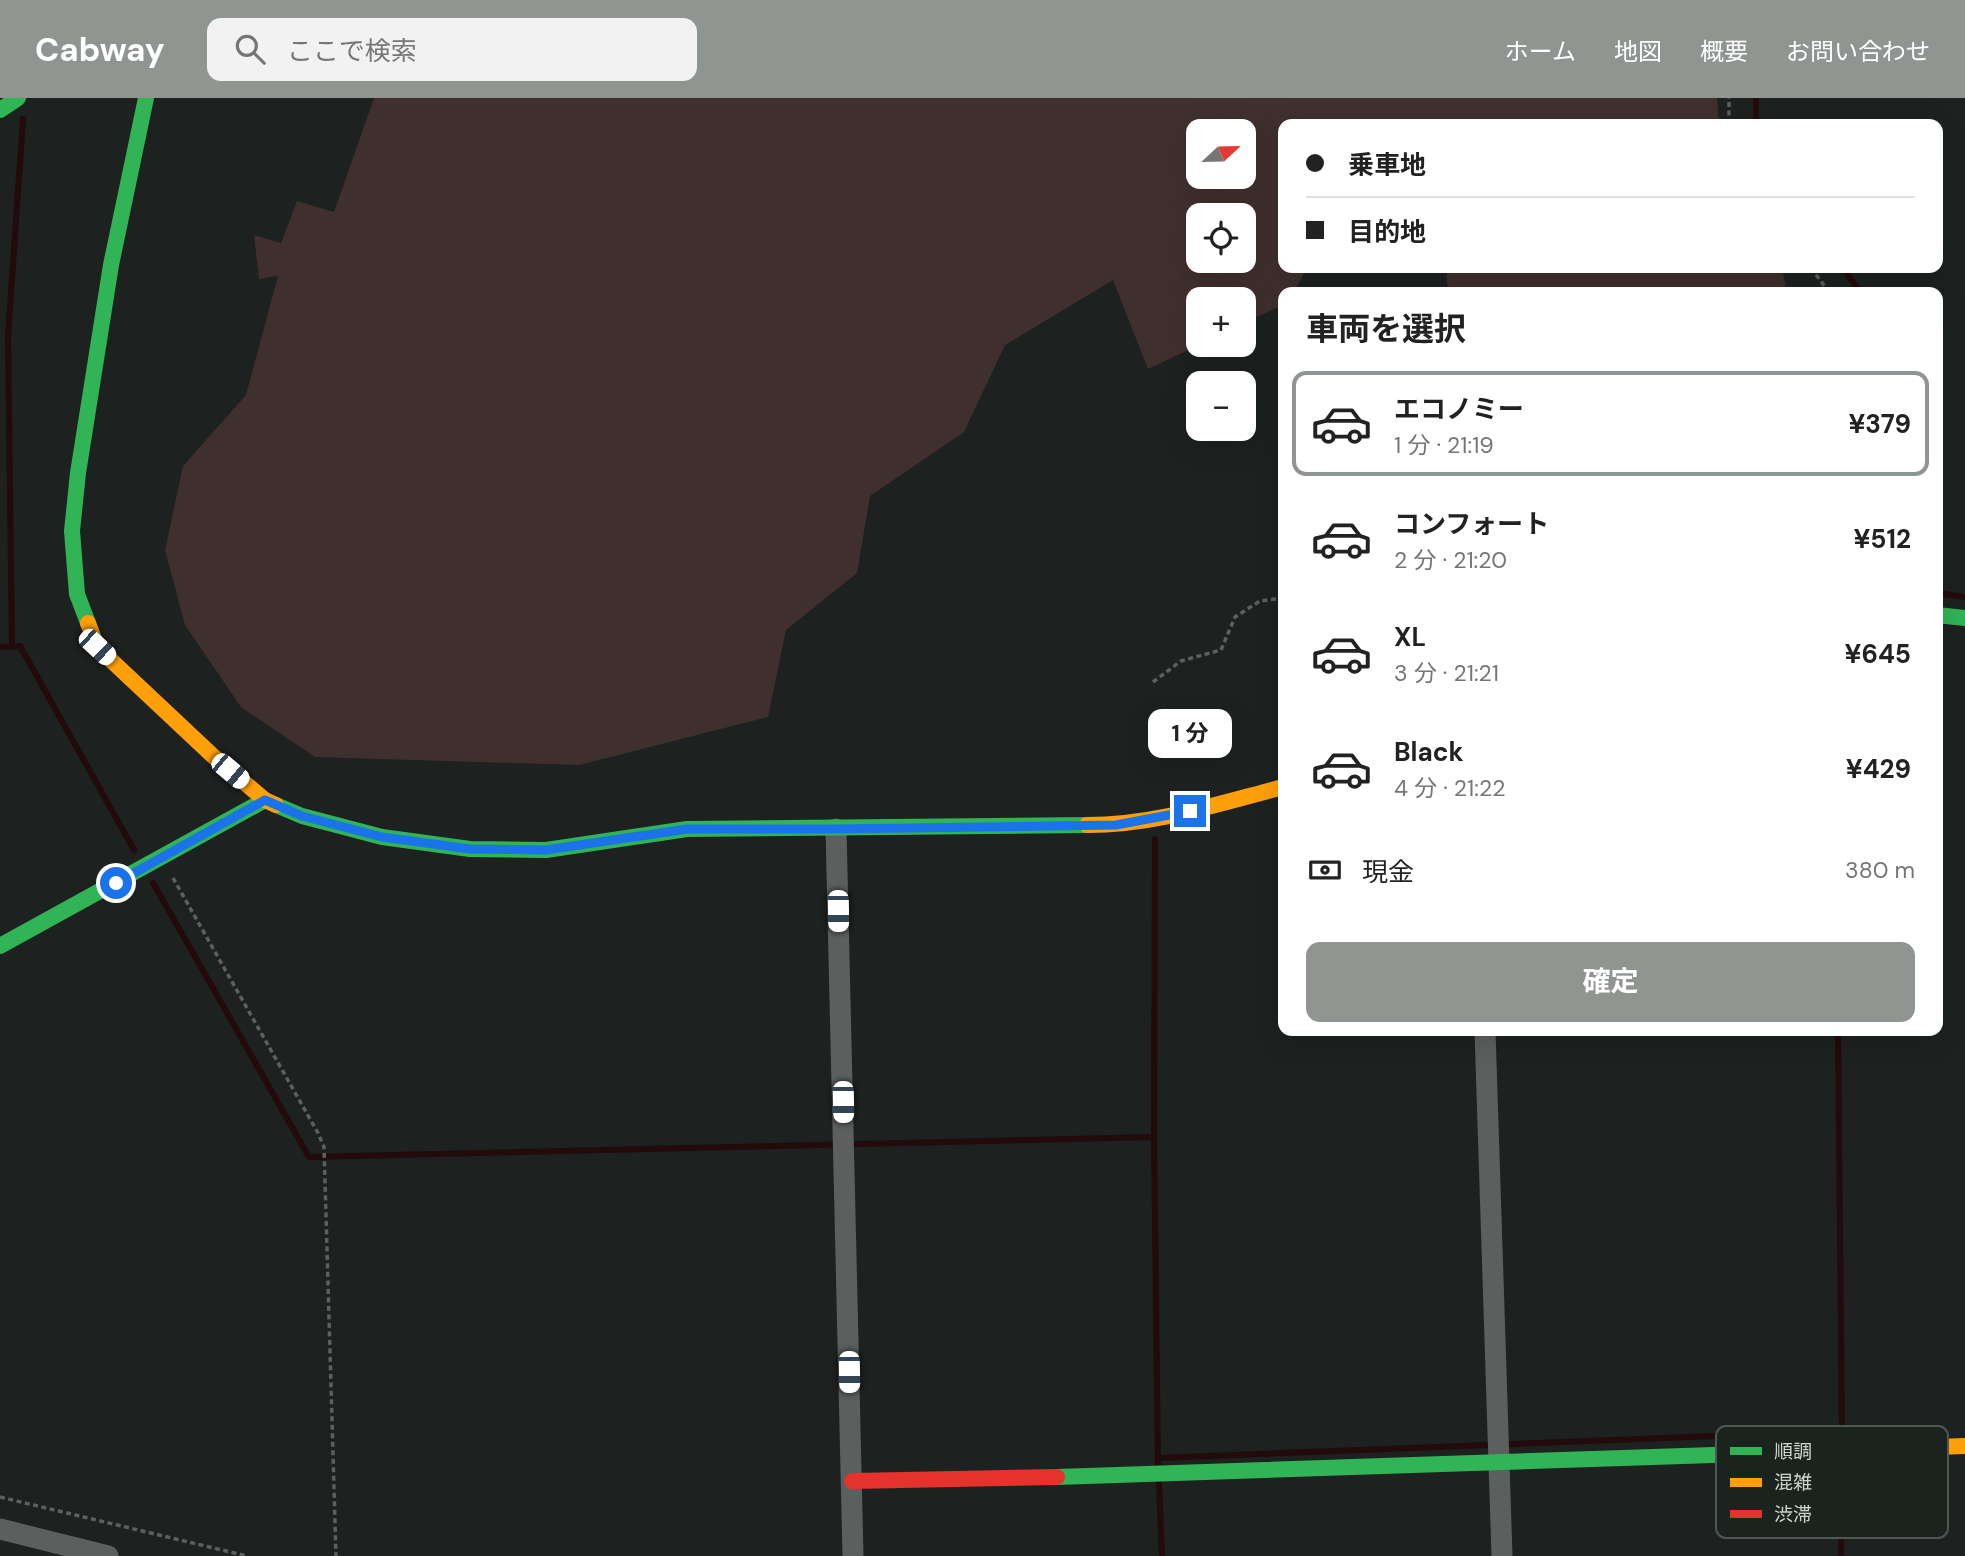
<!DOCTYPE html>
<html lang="ja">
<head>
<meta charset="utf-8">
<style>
	:root { --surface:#fff; --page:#f2f2f2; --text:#222; --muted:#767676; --line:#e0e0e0; --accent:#909592 }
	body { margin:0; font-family:"DM Sans","Noto Sans JP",sans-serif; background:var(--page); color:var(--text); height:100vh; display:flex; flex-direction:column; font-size:26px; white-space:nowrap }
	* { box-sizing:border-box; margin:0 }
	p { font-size:23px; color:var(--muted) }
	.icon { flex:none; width:38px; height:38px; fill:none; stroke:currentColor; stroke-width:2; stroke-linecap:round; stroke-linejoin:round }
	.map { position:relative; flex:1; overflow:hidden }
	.sheet { position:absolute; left:1278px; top:189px; width:665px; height:749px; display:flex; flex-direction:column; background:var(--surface); border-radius:14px; box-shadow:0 7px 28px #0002 }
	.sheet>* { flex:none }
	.banner { position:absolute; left:1278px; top:21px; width:665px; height:154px; border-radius:14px; box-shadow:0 7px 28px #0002; display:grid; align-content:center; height:154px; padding:0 28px; background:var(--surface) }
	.needle { width:46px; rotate:68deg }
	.tools { position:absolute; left:1186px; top:21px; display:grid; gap:14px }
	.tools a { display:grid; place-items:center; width:70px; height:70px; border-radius:14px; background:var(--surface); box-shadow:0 7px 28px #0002; font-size:35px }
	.end { position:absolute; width:32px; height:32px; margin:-16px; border:9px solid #1a73e8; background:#fff; box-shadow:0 0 0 4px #fff }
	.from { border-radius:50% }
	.bubble { position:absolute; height:49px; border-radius:14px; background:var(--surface); box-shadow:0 7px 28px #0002; font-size:23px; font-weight:700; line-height:49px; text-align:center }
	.car { position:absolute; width:21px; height:42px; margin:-21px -10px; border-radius:9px; box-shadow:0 0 5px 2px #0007; background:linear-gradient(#fff 24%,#345 0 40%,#fff 0 76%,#345 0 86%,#fff 0) }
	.banner b { display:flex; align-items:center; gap:24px; height:66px; font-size:26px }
	.banner b+b { border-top:2px solid var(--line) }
	.banner i { width:18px; height:18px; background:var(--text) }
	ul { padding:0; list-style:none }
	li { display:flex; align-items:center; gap:21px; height:105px; margin:0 14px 10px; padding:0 14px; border:4px solid transparent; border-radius:14px }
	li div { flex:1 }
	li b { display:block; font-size:26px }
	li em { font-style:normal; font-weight:700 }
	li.active { border-color:var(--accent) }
	li>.icon { width:63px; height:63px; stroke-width:1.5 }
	h2 { padding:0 28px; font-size:32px; line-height:84px }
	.pay { display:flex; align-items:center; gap:18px; height:77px; padding:0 28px; font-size:26px }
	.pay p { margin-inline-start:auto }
	.action { display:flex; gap:14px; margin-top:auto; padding:14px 28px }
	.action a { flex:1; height:80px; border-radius:14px; background:var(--accent); color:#fff; font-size:28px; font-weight:700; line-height:80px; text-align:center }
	header { display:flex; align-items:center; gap:42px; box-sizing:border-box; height:98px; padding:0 35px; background:var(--accent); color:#fff }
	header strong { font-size:33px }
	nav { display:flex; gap:38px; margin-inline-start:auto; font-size:24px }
	.search { width:490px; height:63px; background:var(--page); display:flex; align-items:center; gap:18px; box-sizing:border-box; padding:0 24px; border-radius:14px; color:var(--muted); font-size:26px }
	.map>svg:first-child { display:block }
	.green { fill:#402f2f; fill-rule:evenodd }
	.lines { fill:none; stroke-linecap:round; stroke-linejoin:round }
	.stream { stroke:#230a0c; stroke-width:6 }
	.path { stroke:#5e605f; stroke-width:3.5; stroke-dasharray:5 3.5; stroke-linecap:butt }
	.street { stroke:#5d5f5e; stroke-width:21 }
	.fast { stroke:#30b455; stroke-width:16 }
	.slow { stroke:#ff9f0a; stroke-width:16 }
	.jam { stroke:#e5322d; stroke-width:16 }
	.route { stroke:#1a73e8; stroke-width:9 }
	.key { fill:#1b231e; stroke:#515853; stroke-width:2 }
	.key-label { font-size:19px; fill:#ced4d0 }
</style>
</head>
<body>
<header>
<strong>Cabway</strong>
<div class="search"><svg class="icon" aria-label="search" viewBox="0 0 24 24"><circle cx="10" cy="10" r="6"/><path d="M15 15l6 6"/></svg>ここで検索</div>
<nav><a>ホーム</a><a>地図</a><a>概要</a><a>お問い合わせ</a></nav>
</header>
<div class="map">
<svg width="1965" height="1458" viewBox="0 0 1965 1458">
	<rect width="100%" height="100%" fill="#1d211f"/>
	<g class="green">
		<path d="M374,0H1717L1719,26H1283V170H1307L1294,194H1283V207L1244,225V201H1199V247L1148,271L1113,182L1005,247L964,334L870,398L857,475L786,532L768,619L579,667L315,659L241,609L185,527L165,452L183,368L246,297L278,178L259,181L254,137L281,145L297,103L334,114ZM1199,33H1244V79H1199ZM1199,117H1244V163H1199Z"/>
		<path d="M1446,170H1782L1787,194H1448Z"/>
	</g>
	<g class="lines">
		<g class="stream">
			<path d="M1756,0V26"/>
			<path d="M1843,170L1860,194"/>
			<path d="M1937,495L1965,499"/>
			<path d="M0,549L20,548L134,752"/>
			<path d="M12,549L8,238L23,21"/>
			<path d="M153,785L309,1059L1154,1039L1158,1371"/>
			<path d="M1838,933L1842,1337"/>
			<path d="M1154,1039L1155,741"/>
			<path d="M1158,1360L1842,1333"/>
			<path d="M1159,1385L1162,1458"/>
			<path d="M1841,1458L1842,1362"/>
		</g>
		<g class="path">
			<path d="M1729,26V0"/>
			<path d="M1811,170L1829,194"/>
			<path d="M1153,584L1181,563L1221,552L1235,519L1260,503L1283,500"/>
			<path d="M173,780L318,1035L324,1049L336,1458"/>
			<path d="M0,1399L247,1458"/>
		</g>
		<g class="street">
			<path d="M836,731L853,1458"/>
			<path d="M1485,933L1502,1458"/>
			<path d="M0,1431L108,1458"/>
		</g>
		<g class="fast">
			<path d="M0,12L18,0"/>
			<path d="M1937,517L1965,520"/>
			<path d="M88,525L77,496L72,433L78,375L111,167L146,0"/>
			<path d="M276,707L302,718L382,739L470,751L546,752L687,731L1087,727"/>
			<path d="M0,848L265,702"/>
			<path d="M1057,1379L1774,1355"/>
		</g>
		<g class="slow">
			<path d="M88,525L97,549L213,658L265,702L276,707"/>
			<path d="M1087,727C1154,727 1218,706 1283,689"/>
			<path d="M1774,1355L1965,1348"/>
		</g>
		<path class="jam" d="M852,1383L1057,1379"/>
	</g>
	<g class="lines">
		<path class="route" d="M116,785L265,702L302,718L382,739L470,751L546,752L687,731H836L1116,727L1190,713"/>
	</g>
	<rect x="1716" y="1328" width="232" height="112" rx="10" class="key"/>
	<rect x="1730" y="1349" width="32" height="8" fill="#30b455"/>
	<rect x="1730" y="1380" width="32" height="9" fill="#ff9f0a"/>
	<rect x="1730" y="1412" width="32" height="8" fill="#e5322d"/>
	<g class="key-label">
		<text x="1774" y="1360">順調</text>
		<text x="1774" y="1391">混雑</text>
		<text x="1774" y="1423">渋滞</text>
	</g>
</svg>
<div class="tools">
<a><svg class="needle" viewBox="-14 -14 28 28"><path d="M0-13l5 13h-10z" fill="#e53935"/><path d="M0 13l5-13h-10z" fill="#767676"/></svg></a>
<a><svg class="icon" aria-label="locate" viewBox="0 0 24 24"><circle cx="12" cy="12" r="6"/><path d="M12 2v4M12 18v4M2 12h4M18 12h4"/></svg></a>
<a>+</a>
<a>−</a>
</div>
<i class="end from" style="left:116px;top:785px"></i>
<i class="end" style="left:1190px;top:713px"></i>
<div class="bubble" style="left:1148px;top:611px;width:84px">1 分</div>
<i class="car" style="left:97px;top:549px;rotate:133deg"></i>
<i class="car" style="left:230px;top:673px;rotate:130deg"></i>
<i class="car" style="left:838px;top:813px;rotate:179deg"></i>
<i class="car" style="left:843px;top:1004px;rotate:179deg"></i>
<i class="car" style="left:849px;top:1274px;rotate:179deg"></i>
<div class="banner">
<b><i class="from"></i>乗車地</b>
<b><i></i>目的地</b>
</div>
<section class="sheet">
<h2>車両を選択</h2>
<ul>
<li class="active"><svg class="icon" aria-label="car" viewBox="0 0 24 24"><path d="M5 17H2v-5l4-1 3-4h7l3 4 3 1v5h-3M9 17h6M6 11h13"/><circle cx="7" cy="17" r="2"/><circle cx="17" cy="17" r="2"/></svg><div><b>エコノミー</b><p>1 分 · 21:19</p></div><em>¥379</em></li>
<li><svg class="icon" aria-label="car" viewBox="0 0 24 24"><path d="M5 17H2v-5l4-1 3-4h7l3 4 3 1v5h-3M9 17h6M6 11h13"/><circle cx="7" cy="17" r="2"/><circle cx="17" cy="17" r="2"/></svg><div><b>コンフォート</b><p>2 分 · 21:20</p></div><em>¥512</em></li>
<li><svg class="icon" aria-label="car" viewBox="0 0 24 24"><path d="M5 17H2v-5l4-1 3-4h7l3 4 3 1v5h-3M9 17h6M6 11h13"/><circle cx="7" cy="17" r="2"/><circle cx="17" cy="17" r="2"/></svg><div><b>XL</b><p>3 分 · 21:21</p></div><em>¥645</em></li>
<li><svg class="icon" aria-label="car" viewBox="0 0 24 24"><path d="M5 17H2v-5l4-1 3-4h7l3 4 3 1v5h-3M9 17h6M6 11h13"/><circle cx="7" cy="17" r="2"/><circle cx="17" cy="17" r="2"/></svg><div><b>Black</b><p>4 分 · 21:22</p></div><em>¥429</em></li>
</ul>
<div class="pay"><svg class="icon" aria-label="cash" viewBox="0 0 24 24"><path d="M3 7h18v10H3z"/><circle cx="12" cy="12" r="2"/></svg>現金<p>380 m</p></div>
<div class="action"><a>確定</a></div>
</section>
</div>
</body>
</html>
